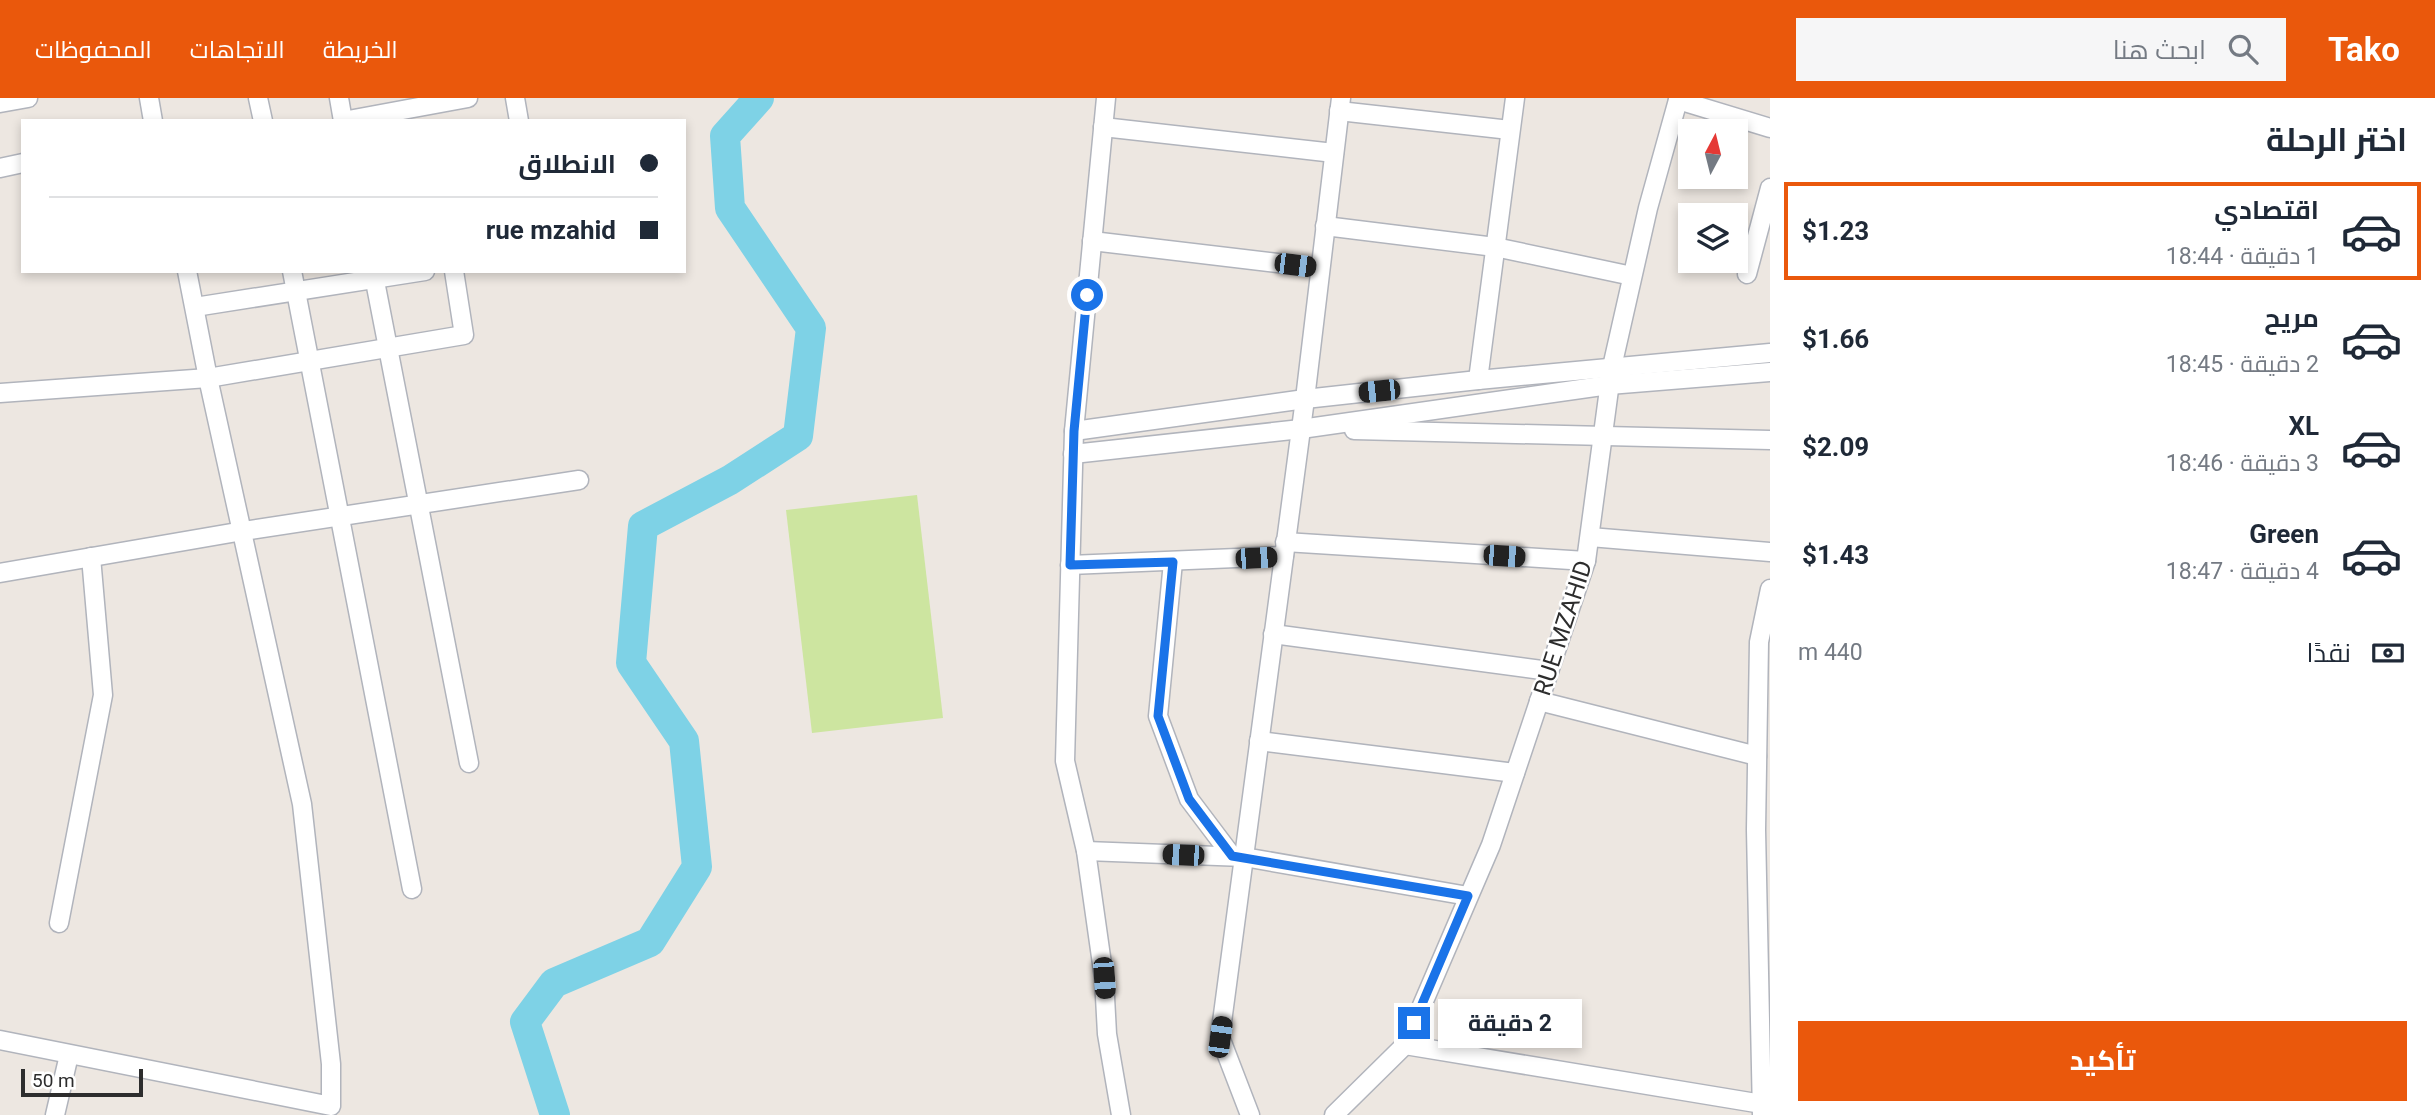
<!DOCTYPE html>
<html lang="ar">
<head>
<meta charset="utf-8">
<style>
	:root { --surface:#fff; --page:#f6f6f7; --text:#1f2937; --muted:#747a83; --line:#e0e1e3; --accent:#ea580c }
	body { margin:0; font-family:Roboto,Cairo,sans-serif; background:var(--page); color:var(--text); direction:rtl; height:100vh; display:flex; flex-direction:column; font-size:26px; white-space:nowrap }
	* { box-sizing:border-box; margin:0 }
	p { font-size:23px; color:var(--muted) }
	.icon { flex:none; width:38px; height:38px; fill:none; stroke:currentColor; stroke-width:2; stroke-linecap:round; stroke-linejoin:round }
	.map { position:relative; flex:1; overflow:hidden; direction:ltr }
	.panel { display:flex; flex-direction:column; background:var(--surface); width:665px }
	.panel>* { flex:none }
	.top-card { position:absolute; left:21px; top:21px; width:665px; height:154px; border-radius:0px; box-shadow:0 4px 10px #0003; direction:rtl; display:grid; align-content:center; height:154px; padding:0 28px; background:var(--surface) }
	.needle { width:46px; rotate:7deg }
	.tools { position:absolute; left:1678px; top:21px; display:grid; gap:14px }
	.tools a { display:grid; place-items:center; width:70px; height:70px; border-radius:0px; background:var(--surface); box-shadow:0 4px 10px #0003; font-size:35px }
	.scale { position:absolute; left:21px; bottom:18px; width:122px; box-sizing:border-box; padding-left:7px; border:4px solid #2d2d2d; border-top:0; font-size:19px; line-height:24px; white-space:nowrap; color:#2d2d2d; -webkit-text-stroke:5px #fff; paint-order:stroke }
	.end { position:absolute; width:32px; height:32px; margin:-16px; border:9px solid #1a73e8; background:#fff; box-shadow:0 0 0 4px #fff }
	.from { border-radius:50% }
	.bubble { position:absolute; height:49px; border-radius:0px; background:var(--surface); box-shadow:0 4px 10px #0003; font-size:23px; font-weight:700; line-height:49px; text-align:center; direction:rtl }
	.car { position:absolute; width:21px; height:42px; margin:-21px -10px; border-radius:9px; box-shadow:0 0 5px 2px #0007; background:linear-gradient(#222 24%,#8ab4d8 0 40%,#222 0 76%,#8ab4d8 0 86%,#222 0) }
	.top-card b { display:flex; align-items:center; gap:24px; height:66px; font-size:26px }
	.top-card b+b { border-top:2px solid var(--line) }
	.top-card i { width:18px; height:18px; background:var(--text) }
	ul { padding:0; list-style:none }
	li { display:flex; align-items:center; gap:21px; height:98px; margin:0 14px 10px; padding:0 14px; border:4px solid transparent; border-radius:0px }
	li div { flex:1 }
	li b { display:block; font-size:26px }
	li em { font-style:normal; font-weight:700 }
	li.on { border-color:var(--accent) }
	li>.icon { width:63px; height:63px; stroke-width:1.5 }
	h2 { padding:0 28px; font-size:32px; line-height:84px }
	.pay { display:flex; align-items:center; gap:18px; height:77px; padding:0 28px; font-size:26px }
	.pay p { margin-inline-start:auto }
	.cta { display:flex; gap:14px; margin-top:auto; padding:14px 28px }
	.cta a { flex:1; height:80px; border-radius:0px; background:var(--accent); color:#fff; font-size:28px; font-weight:700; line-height:80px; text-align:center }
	header { display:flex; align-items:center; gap:42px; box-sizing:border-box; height:98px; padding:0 35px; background:var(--accent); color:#fff }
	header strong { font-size:33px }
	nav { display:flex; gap:38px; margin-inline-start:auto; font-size:24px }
	.search { width:490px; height:63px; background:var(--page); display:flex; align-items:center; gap:18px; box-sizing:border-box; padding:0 24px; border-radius:0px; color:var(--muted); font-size:26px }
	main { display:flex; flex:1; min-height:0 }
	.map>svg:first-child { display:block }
	.pitch { fill:#cde5a0 }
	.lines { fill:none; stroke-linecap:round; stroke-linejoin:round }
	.river { stroke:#7ed2e6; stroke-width:30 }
	.street-casing { stroke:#b1b4bc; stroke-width:21 }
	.street { stroke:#fff; stroke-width:18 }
	.route { stroke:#1a73e8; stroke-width:9 }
	.labels { text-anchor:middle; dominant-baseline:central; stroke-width:5; stroke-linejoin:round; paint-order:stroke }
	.street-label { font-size:24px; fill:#2d2d2d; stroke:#fff }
</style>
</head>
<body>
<header>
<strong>Tako</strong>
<div class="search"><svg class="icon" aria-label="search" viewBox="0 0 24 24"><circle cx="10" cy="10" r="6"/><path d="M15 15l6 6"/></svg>ابحث هنا</div>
<nav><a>الخريطة</a><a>الاتجاهات</a><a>المحفوظات</a></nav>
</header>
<main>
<section class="panel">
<h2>اختر الرحلة</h2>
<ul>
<li class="on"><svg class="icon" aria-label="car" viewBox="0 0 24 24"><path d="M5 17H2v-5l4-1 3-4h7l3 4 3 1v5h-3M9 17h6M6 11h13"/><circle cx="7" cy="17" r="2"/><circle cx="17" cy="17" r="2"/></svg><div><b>اقتصادي</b><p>1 دقيقة · 18:44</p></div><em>$1.23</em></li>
<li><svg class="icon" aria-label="car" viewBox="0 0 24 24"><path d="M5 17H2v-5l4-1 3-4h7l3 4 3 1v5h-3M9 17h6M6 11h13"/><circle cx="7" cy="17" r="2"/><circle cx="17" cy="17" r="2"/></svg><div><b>مريح</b><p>2 دقيقة · 18:45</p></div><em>$1.66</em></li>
<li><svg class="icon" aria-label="car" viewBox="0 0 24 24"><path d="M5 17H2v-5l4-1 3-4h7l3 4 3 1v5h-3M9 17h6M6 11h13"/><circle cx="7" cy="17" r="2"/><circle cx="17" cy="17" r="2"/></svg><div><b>XL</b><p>3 دقيقة · 18:46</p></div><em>$2.09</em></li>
<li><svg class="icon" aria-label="car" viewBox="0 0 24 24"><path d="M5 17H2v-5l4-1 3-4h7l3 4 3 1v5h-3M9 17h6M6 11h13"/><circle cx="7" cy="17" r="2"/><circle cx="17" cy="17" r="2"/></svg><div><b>Green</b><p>4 دقيقة · 18:47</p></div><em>$1.43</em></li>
</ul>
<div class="pay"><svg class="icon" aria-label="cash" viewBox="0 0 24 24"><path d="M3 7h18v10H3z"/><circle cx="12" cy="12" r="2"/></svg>نقدًا<p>440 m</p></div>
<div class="cta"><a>تأكيد</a></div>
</section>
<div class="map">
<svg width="1770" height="1017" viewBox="0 0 1770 1017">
	<rect width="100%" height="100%" fill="#ede7e1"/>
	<path class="pitch" d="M917,397L943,620L812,635L786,412Z"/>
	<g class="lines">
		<path class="river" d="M555,1017L525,924L554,885L650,844L697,769L684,643L631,565L643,428L730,382L798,338L811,230L730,110L725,38L759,0"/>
		<defs>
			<g id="street">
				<path d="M149,0L153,23"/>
				<path d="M258,0L263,23"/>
				<path d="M339,0L343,23"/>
				<path d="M515,0L519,23"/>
				<path d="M1106,0L1074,333L1065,663L1086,753L1104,880L1107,936L1121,1017"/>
				<path d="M1678,2L1770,30"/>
				<path d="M0,5L28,0"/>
				<path d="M1339,13L1510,32"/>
				<path d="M343,23L468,0"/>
				<path d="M1103,29L1334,55"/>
				<path d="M0,70L23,65"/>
				<path d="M1325,128L1495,149L1632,178"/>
				<path d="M1092,143L1320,170"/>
				<path d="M292,173L412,791"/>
				<path d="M373,173L469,665"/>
				<path d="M1747,176L1770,90"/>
				<path d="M195,209L425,173"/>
				<path d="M1478,282L1515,0"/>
				<path d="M0,295L208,280L464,237L454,173"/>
				<path d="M1354,332L1770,342"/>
				<path d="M1074,333L1305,301L1478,282L1770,255"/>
				<path d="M1073,356L1301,331L1609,287L1770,274"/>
				<path d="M1590,439L1770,454"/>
				<path d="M1285,444L1586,463"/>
				<path d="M1173,464L1158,618L1189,701L1232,758"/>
				<path d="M1070,467L1284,458"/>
				<path d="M0,475L243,433L579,382"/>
				<path d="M1273,536L1549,573"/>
				<path d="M1539,603L1757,658"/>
				<path d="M1259,643L1515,675"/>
				<path d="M1086,753L1244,759L1468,798"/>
				<path d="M59,825L103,597L91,459"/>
				<path d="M0,942L331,1008V966L302,706L208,280L187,173"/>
				<path d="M1405,947L1762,1006"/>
				<path d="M55,1017L69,957"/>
				<path d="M1250,1017L1220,939L1305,301L1341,0"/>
				<path d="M1334,1017L1405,947L1491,747L1586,463L1612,269L1648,110L1678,2L1681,0"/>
				<path d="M1762,1017L1756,732L1759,544L1770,491"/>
			</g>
		</defs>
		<use href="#street" class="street-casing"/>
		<use href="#street" class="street"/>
	</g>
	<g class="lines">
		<path class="route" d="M1087,197L1074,333L1070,467L1173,464L1158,618L1189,701L1232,758L1468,798L1414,925"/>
	</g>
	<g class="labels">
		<g class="street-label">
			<text transform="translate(1563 530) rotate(-72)">RUE MZAHID</text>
		</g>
	</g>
</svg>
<div class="tools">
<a><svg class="needle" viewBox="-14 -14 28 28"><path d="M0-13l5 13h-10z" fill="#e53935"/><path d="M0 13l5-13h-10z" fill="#747a83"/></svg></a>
<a><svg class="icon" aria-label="layers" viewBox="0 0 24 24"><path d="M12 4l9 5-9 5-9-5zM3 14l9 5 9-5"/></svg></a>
</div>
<div class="scale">50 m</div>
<i class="end from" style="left:1087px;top:197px"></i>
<i class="end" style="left:1414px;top:925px"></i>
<div class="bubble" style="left:1438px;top:901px;width:144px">2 دقيقة</div>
<i class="car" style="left:1295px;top:167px;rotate:97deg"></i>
<i class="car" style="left:1379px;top:293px;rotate:264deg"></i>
<i class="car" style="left:1504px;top:458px;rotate:94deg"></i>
<i class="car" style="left:1256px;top:460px;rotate:87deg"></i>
<i class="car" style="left:1183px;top:757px;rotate:272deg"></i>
<i class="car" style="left:1104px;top:880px;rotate:176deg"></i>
<i class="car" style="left:1220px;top:939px;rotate:8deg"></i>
<div class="top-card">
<b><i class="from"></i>الانطلاق</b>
<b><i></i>rue mzahid</b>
</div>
</div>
</main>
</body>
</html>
